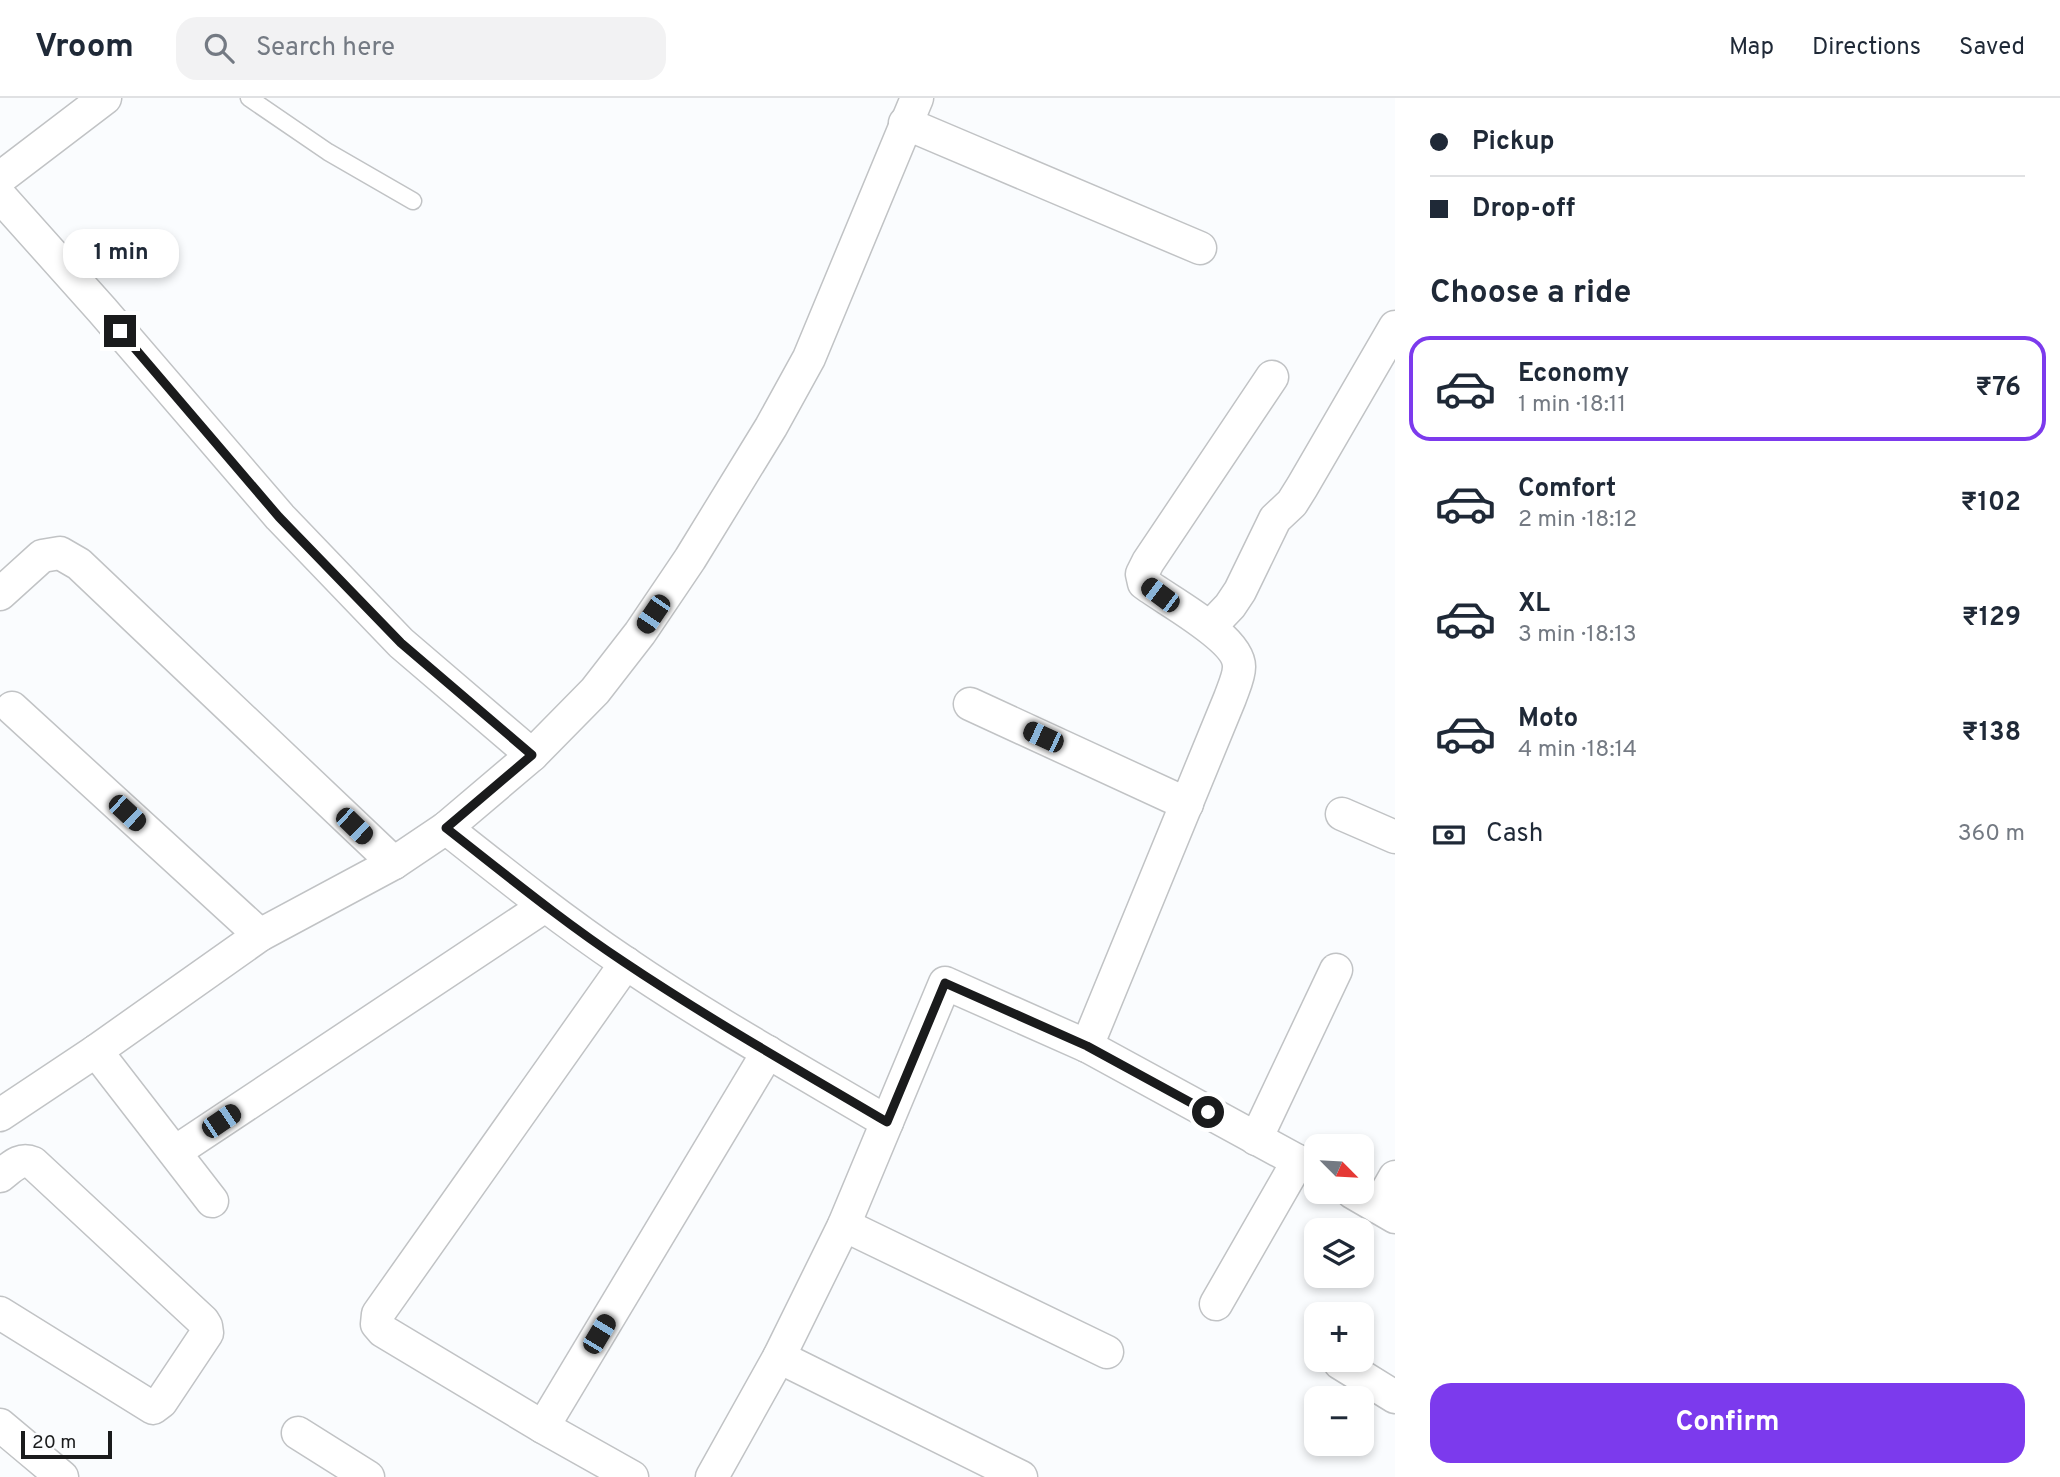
<!DOCTYPE html>
<html lang="en">
<head>
<meta charset="utf-8">
<style>
	:root { --surface:#fff; --page:#f2f2f3; --text:#1f2937; --muted:#747a83; --line:#e0e1e3; --accent:#7c3aed }
	body { margin:0; font-family:Overpass,sans-serif; background:var(--page); color:var(--text); height:100vh; display:flex; flex-direction:column; font-size:26px; white-space:nowrap }
	* { box-sizing:border-box; margin:0 }
	p { font-size:23px; color:var(--muted) }
	.icon { flex:none; width:38px; height:38px; fill:none; stroke:currentColor; stroke-width:2; stroke-linecap:round; stroke-linejoin:round }
	.map { position:relative; flex:1; overflow:hidden }
	.sheet { display:flex; flex-direction:column; background:var(--surface); width:665px }
	.sheet>* { flex:none }
	.top-card { display:grid; align-content:center; height:154px; padding:0 35px; background:var(--surface) }
	.needle { width:46px; rotate:114deg }
	.tools { position:absolute; left:1304px; top:1036px; display:grid; gap:14px }
	.tools a { display:grid; place-items:center; width:70px; height:70px; border-radius:14px; background:var(--surface); box-shadow:0 4px 10px #0003; font-size:35px }
	.scale { position:absolute; left:21px; bottom:18px; width:91px; box-sizing:border-box; padding-left:7px; border:4px solid #1a1b1c; border-top:0; font-size:19px; line-height:24px; white-space:nowrap; color:#1a1b1c; -webkit-text-stroke:5px #fafcfe; paint-order:stroke }
	.end { position:absolute; width:32px; height:32px; margin:-16px; border:9px solid #1a1b1c; background:#fff; box-shadow:0 0 0 4px #fff }
	.from { border-radius:50% }
	.bubble { position:absolute; height:49px; border-radius:21px; background:var(--surface); box-shadow:0 4px 10px #0003; font-size:23px; font-weight:700; line-height:49px; text-align:center }
	.car { position:absolute; width:21px; height:42px; margin:-21px -10px; border-radius:9px; box-shadow:0 0 5px 2px #0007; background:linear-gradient(#222 24%,#8ab4d8 0 40%,#222 0 76%,#8ab4d8 0 86%,#222 0) }
	.top-card b { display:flex; align-items:center; gap:24px; height:66px; font-size:26px }
	.top-card b+b { border-top:2px solid var(--line) }
	.top-card i { width:18px; height:18px; background:var(--text) }
	ul { padding:0; list-style:none }
	li { display:flex; align-items:center; gap:21px; height:105px; margin:0 14px 10px; padding:0 21px; border:4px solid transparent; border-radius:21px }
	li div { flex:1 }
	li b { display:block; font-size:26px }
	li em { font-style:normal; font-weight:700 }
	li.on { border-color:var(--accent) }
	li>.icon { width:63px; height:63px; stroke-width:1.5 }
	h2 { padding:0 35px; font-size:32px; line-height:84px }
	.pay { display:flex; align-items:center; gap:18px; height:77px; padding:0 35px; font-size:26px }
	.pay p { margin-inline-start:auto }
	.primary-button { display:flex; gap:14px; margin-top:auto; padding:14px 35px }
	.primary-button a { flex:1; height:80px; border-radius:21px; background:var(--accent); color:#fff; font-size:28px; font-weight:700; line-height:80px; text-align:center }
	header { display:flex; align-items:center; gap:42px; box-sizing:border-box; height:98px; padding:0 35px; background:var(--surface); border-bottom:2px solid var(--line) }
	header strong { font-size:33px }
	nav { display:flex; gap:38px; margin-inline-start:auto; font-size:24px }
	.search { width:490px; height:63px; background:var(--page); display:flex; align-items:center; gap:18px; box-sizing:border-box; padding:0 24px; border-radius:21px; color:var(--muted); font-size:26px }
	main { display:flex; flex:1; min-height:0 }
	.map>svg:first-child { display:block }
	.lines { fill:none; stroke-linecap:round; stroke-linejoin:round }
	.lane-casing { stroke:#c1c3c5; stroke-width:19 }
	.street-casing { stroke:#c1c3c5; stroke-width:35 }
	.lane { stroke:#fff; stroke-width:16 }
	.street { stroke:#fff; stroke-width:32 }
	.route { stroke:#1a1b1c; stroke-width:9 }
</style>
</head>
<body>
<header>
<strong>Vroom</strong>
<div class="search"><svg class="icon" aria-label="search" viewBox="0 0 24 24"><circle cx="10" cy="10" r="6"/><path d="M15 15l6 6"/></svg>Search here</div>
<nav><a>Map</a><a>Directions</a><a>Saved</a></nav>
</header>
<main>
<div class="map">
<svg width="1395" height="1379" viewBox="0 0 1395 1379">
	<rect width="100%" height="100%" fill="#fafcfe"/>
	<g class="lines">
		<defs>
			<path id="lane" d="M249,0L328,54L413,103"/>
			<g id="street">
				<path d="M905,25L1200,150"/>
				<path d="M0,80L105,0"/>
				<path d="M0,98L102,212L280,419L401,545L532,657"/>
				<path d="M0,496L42,458L60,455L79,466L394,765"/>
				<path d="M1210,529L1230,508L1240,493L1275,421L1292,405L1302,389L1395,229"/>
				<path d="M970,606L1187,706"/>
				<path d="M12,610L260,837"/>
				<path d="M1342,716L1395,739"/>
				<path d="M446,730C504,776 563,823 624,864C709,922 799,972 887,1024"/>
				<path d="M626,865L378,1216L377,1226L383,1233L543,1329L632,1379"/>
				<path d="M1087,948L1230,600C1233,591 1239,579 1239,569C1240,540 1166,502 1144,485L1142,476L1148,464L1272,279"/>
				<path d="M96,953L212,1103"/>
				<path d="M0,1017L96,953L260,837L394,765L446,730L532,657L595,593L640,535L690,461L771,329L809,260L917,0"/>
				<path d="M1256,1041L1336,872"/>
				<path d="M175,1054L545,808"/>
				<path d="M0,1078C11,1070 19,1059 33,1065L203,1223L206,1228L207,1235L161,1304L153,1310L0,1215"/>
				<path d="M1352,1094L1395,1119"/>
				<path d="M1378,1109L1395,1079"/>
				<path d="M844,1127L1107,1254"/>
				<path d="M1216,1206L1298,1063"/>
				<path d="M779,1259L1021,1379"/>
				<path d="M1340,1265L1395,1299"/>
				<path d="M0,1327L62,1379"/>
				<path d="M543,1329L768,954"/>
				<path d="M298,1335L368,1379"/>
				<path d="M712,1379L779,1259L844,1127L945,885L1087,948L1316,1073"/>
			</g>
		</defs>
		<use href="#lane" class="lane-casing"/>
		<use href="#street" class="street-casing"/>
		<use href="#lane" class="lane"/>
		<use href="#street" class="street"/>
	</g>
	<g class="lines">
		<path class="route" d="M120,233L279,419L401,545L532,657L446,730C505,776 562,823 624,864C709,921 799,972 887,1024L945,885L1087,948L1208,1014"/>
	</g>
</svg>
<div class="tools">
<a><svg class="needle" viewBox="-14 -14 28 28"><path d="M0-13l5 13h-10z" fill="#e53935"/><path d="M0 13l5-13h-10z" fill="#747a83"/></svg></a>
<a><svg class="icon" aria-label="layers" viewBox="0 0 24 24"><path d="M12 4l9 5-9 5-9-5zM3 14l9 5 9-5"/></svg></a>
<a>+</a>
<a>−</a>
</div>
<div class="scale">20 m</div>
<i class="end from" style="left:1208px;top:1014px"></i>
<i class="end" style="left:120px;top:233px"></i>
<div class="bubble" style="left:63px;top:131px;width:116px">1 min</div>
<i class="car" style="left:1160px;top:497px;rotate:307deg"></i>
<i class="car" style="left:653px;top:516px;rotate:214deg"></i>
<i class="car" style="left:1043px;top:639px;rotate:295deg"></i>
<i class="car" style="left:127px;top:715px;rotate:133deg"></i>
<i class="car" style="left:354px;top:728px;rotate:134deg"></i>
<i class="car" style="left:221px;top:1023px;rotate:56deg"></i>
<i class="car" style="left:599px;top:1236px;rotate:31deg"></i>
</div>
<section class="sheet">
<div class="top-card">
<b><i class="from"></i>Pickup</b>
<b><i></i>Drop-off</b>
</div>
<h2>Choose a ride</h2>
<ul>
<li class="on"><svg class="icon" aria-label="car" viewBox="0 0 24 24"><path d="M5 17H2v-5l4-1 3-4h7l3 4 3 1v5h-3M9 17h6M6 11h13"/><circle cx="7" cy="17" r="2"/><circle cx="17" cy="17" r="2"/></svg><div><b>Economy</b><p>1 min · 18:11</p></div><em>₹76</em></li>
<li><svg class="icon" aria-label="car" viewBox="0 0 24 24"><path d="M5 17H2v-5l4-1 3-4h7l3 4 3 1v5h-3M9 17h6M6 11h13"/><circle cx="7" cy="17" r="2"/><circle cx="17" cy="17" r="2"/></svg><div><b>Comfort</b><p>2 min · 18:12</p></div><em>₹102</em></li>
<li><svg class="icon" aria-label="car" viewBox="0 0 24 24"><path d="M5 17H2v-5l4-1 3-4h7l3 4 3 1v5h-3M9 17h6M6 11h13"/><circle cx="7" cy="17" r="2"/><circle cx="17" cy="17" r="2"/></svg><div><b>XL</b><p>3 min · 18:13</p></div><em>₹129</em></li>
<li><svg class="icon" aria-label="car" viewBox="0 0 24 24"><path d="M5 17H2v-5l4-1 3-4h7l3 4 3 1v5h-3M9 17h6M6 11h13"/><circle cx="7" cy="17" r="2"/><circle cx="17" cy="17" r="2"/></svg><div><b>Moto</b><p>4 min · 18:14</p></div><em>₹138</em></li>
</ul>
<div class="pay"><svg class="icon" aria-label="cash" viewBox="0 0 24 24"><path d="M3 7h18v10H3z"/><circle cx="12" cy="12" r="2"/></svg>Cash<p>360 m</p></div>
<div class="primary-button"><a>Confirm</a></div>
</section>
</main>
</body>
</html>
